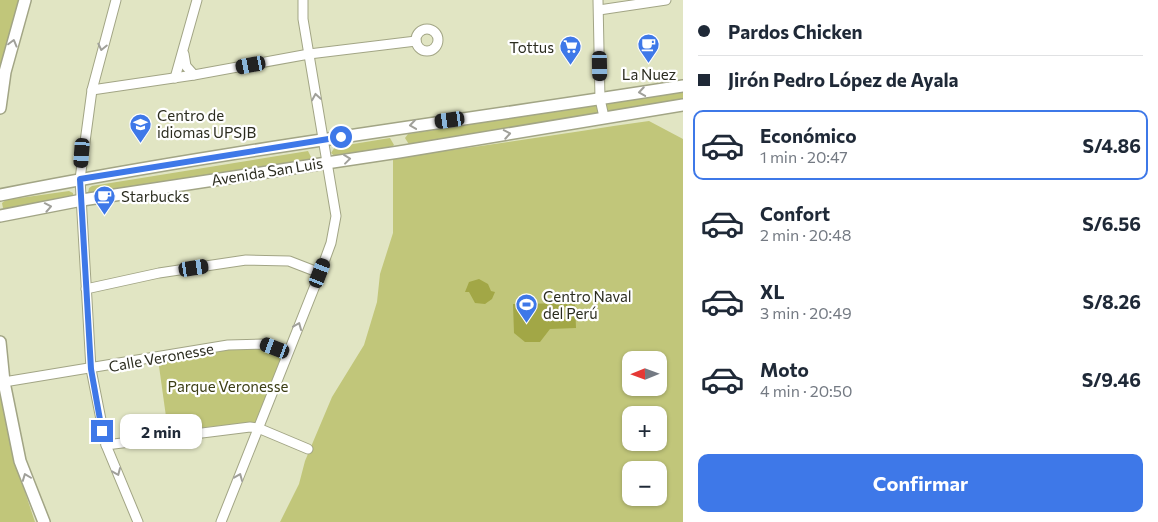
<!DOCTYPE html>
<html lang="es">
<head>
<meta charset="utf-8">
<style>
	:root { --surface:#fff; --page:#f2f2f3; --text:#1f2937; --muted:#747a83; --line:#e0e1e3; --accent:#3e78e8 }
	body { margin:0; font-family:Commissioner,sans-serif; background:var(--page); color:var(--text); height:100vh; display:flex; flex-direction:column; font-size:19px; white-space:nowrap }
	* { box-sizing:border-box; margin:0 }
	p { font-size:16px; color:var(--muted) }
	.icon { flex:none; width:28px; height:28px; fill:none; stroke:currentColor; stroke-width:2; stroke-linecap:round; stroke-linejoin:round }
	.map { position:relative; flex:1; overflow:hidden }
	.sheet { display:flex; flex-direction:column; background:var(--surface); width:475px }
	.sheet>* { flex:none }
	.guide { display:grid; align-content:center; height:110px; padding:0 15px; background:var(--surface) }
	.needle { width:32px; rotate:269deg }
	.buttons { position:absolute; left:622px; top:351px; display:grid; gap:10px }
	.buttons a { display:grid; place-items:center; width:45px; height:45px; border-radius:10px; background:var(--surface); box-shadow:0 1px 4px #0004; font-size:25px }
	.end { position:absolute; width:22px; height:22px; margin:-11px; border:6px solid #3e78e8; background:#fff; box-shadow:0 0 0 2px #fff }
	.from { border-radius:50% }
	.bubble { position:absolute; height:35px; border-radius:10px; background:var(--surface); box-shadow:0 1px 4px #0004; font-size:16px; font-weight:700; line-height:35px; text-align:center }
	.car { position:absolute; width:15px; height:30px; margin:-15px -8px; border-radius:6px; box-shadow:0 0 4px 1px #0007; background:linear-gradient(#222 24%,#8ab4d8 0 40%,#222 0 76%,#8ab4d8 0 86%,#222 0) }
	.guide b { display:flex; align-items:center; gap:18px; height:48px; font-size:19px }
	.guide b+b { border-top:1px solid var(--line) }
	.guide i { width:12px; height:12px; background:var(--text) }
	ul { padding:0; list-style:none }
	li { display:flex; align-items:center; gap:15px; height:70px; margin:0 10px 8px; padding:0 5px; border:2px solid transparent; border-radius:10px }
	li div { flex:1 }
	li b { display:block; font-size:19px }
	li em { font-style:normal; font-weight:700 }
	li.current { border-color:var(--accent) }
	li>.icon { width:45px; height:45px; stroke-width:1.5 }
	.primary-button { display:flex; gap:10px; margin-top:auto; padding:10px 15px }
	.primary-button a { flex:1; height:58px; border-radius:10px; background:var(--accent); color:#fff; font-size:20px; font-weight:700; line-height:58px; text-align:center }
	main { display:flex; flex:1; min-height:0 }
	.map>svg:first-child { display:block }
	.green { fill:#c1c67a; fill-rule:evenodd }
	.water { fill:#a2a746 }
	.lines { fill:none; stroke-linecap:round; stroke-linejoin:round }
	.street-casing { stroke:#a2a585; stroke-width:11 }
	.secondary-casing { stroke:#a2a585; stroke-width:14 }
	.street { stroke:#fff; stroke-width:9 }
	.secondary { stroke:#fff; stroke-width:11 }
	.oneway { stroke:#a0a09a }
	.route { stroke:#3e78e8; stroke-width:6 }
	.labels { text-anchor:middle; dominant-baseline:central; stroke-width:4.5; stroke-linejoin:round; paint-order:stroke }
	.poi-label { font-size:15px; fill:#2b2c1f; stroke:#fff; text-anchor:start }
	.street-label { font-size:15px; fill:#2b2c1f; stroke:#fff }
	.park-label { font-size:15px; fill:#3c3e15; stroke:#fff }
</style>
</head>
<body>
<main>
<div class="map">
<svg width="683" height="522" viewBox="0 0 683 522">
	<rect width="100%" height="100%" fill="#e1e5c3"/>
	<g class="green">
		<path d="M0,0H19L0,72Z"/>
		<path d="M683,90V100L607,111V102Z"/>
		<path d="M595,105L600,112L597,115L410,146L405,138L408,134Z"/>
		<path d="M649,121L683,139V522H280L299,484L305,461L332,397L364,345L377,302L380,274L393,233V157C479,148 563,133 649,121ZM631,360H659V388H631ZM631,415H659V442H631ZM631,470H659V498H631Z"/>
		<path d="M390,138L394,145L390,149L337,158L331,153L335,147Z"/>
		<path d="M308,151L312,159L310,161L91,196L88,193L89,188L92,186Z"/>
		<path d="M69,191L73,193V197L6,211L3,208L2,203L6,200Z"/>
		<path d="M263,347L283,354L256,422L168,431L158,359L229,348Z"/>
		<path d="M0,387L18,471L35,522H0Z"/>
	</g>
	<g class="water">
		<path d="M479,279L488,284L491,291L495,292L492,299L485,304L475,303L469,292H465L469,282Z"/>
		<path d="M575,303L576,328L550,329L540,342H525L514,333L513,304Z"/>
	</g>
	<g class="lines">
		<defs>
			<g id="street">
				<path d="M116,0L92,90L80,179L91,369L106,445L138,522"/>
				<path d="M598,0L600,99L604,117"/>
				<path d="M599,10L666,0"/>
				<circle cx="427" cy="40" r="11"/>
				<path d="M184,54L186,66L194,75"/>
				<path d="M175,78L197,0"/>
				<path d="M92,90L194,75L309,54L416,41"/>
				<path d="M86,289L159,273L246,260L289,261L320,273"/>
				<path d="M4,382L228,345L264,344L287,353"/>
				<path d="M106,445L250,427L258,428L308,449"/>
				<path d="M221,522L320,273L331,243L336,216L303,19V0"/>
			</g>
			<g id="secondary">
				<path d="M0,108L5,72L25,0"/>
				<path d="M0,195C226,150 455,122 683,86"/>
				<path d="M0,216L82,200L399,152L683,105"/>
				<path d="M0,342L4,382L20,461L44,522"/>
			</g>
		</defs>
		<use href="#street" class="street-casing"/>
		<use href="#secondary" class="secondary-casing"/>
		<use href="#street" class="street"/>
		<use href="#secondary" class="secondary"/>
	</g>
	<defs><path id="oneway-chevron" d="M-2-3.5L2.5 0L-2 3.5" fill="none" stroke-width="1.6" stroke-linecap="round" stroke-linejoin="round" transform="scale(1.25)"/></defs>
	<g class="oneway">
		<use href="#oneway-chevron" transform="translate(13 43) rotate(-75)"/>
		<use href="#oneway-chevron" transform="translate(102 47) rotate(103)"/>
		<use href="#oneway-chevron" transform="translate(642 92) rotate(171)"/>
		<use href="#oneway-chevron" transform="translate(316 97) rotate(-99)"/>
		<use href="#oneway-chevron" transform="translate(413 125) rotate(172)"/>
		<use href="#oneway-chevron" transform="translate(507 134) rotate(-10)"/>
		<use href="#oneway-chevron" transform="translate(347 159) rotate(-7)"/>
		<use href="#oneway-chevron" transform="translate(48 207) rotate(-11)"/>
		<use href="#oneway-chevron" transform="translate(298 326) rotate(-68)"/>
		<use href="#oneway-chevron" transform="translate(117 472) rotate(67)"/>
		<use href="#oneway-chevron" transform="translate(26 477) rotate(-111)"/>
		<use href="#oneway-chevron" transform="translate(239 477) rotate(-68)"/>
	</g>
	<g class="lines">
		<path class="route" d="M102,431L91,369L80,179L341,137"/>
	</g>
	<defs>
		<symbol id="cafe-pin" viewBox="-11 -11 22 30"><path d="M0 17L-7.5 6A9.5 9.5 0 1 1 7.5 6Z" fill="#3e78e8" stroke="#fff"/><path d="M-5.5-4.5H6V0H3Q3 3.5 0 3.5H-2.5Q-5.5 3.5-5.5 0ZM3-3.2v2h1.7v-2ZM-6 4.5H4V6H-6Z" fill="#fff"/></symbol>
		<symbol id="supermarket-pin" viewBox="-11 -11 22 30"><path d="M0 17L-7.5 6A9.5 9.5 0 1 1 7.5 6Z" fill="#3e78e8" stroke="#fff"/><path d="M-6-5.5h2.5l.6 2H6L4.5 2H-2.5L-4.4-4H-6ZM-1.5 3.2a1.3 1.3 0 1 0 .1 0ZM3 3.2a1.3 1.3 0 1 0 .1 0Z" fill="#fff"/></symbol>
		<symbol id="school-pin" viewBox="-11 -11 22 30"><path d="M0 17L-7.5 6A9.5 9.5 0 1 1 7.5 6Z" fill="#3e78e8" stroke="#fff"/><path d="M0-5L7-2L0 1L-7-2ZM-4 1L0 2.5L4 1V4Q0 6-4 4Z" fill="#fff"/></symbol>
		<symbol id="stadium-pin" viewBox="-11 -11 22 30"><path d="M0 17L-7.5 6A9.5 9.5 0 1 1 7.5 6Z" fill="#3e78e8" stroke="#fff"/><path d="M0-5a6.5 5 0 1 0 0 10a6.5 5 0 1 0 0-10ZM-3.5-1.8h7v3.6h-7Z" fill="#fff"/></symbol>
	</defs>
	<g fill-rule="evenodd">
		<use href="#cafe-pin" x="636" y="32" width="25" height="34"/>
		<use href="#supermarket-pin" x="558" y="34" width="25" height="34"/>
		<use href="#school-pin" x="128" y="112" width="25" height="34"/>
		<use href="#cafe-pin" x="92" y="184" width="25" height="34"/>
		<use href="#stadium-pin" x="514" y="292" width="25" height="34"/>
	</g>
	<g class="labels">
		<g class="poi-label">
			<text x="554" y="47" text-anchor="end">Tottus</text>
			<text x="649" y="74" text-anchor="middle">La Nuez</text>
			<text x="157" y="115">Centro de<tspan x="157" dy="17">idiomas UPSJB</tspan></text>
			<text x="121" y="196">Starbucks</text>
			<text x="543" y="296">Centro Naval<tspan x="543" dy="17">del Perú</tspan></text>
		</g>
		<g class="street-label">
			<text transform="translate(267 171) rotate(-9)">Avenida San Luis</text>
			<text transform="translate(161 357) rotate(-10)">Calle Veronesse</text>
		</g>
		<g class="park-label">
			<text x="228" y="386">Parque Veronesse</text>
		</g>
	</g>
</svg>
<div class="buttons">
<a><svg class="needle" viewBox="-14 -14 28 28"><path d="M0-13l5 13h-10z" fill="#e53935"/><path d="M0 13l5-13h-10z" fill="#747a83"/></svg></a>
<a>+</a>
<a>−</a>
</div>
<i class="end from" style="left:341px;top:137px"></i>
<i class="end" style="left:102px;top:431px"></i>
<div class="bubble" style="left:120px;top:414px;width:82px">2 min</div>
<i class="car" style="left:251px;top:65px;rotate:259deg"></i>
<i class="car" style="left:600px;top:66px;rotate:179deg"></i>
<i class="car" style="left:450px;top:120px;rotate:262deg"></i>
<i class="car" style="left:82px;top:153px;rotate:184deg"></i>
<i class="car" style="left:194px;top:268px;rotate:81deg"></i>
<i class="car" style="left:320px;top:273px;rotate:21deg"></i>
<i class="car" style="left:275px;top:348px;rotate:291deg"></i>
</div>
<section class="sheet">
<div class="guide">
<b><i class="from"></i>Pardos Chicken</b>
<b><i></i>Jirón Pedro López de Ayala</b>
</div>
<ul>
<li class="current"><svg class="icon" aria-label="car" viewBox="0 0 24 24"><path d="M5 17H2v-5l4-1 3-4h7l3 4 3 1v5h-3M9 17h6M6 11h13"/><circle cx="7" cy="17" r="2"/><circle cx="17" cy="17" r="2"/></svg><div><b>Económico</b><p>1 min · 20:47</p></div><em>S/4.86</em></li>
<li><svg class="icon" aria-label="car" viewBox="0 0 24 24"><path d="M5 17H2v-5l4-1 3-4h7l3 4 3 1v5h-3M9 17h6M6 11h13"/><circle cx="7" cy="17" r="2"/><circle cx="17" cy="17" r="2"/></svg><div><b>Confort</b><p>2 min · 20:48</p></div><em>S/6.56</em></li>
<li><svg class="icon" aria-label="car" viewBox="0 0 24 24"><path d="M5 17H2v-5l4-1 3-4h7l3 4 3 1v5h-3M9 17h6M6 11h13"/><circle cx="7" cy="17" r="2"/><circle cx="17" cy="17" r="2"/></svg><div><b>XL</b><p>3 min · 20:49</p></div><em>S/8.26</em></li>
<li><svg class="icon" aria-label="car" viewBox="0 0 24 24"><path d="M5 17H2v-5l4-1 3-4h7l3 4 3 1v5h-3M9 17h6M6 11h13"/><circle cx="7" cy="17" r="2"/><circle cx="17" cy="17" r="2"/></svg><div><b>Moto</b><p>4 min · 20:50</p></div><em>S/9.46</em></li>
</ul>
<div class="primary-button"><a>Confirmar</a></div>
</section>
</main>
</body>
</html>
